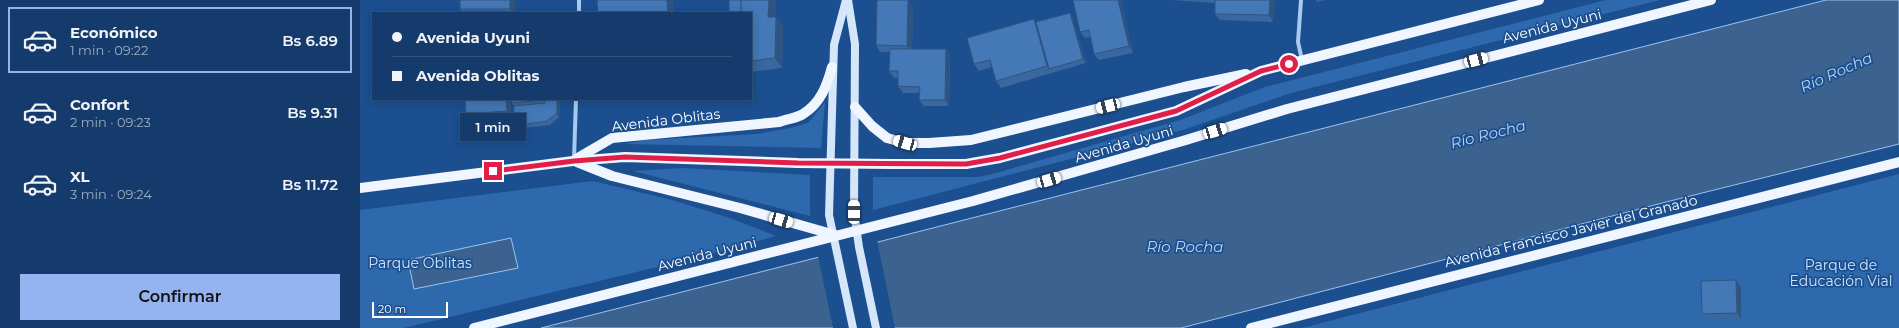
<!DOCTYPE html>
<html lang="es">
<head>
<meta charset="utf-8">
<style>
	:root { --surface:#143b6b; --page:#1d4271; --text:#f1f3f6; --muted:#9dadc1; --line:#33557e; --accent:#95b2f1 }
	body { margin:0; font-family:Montserrat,sans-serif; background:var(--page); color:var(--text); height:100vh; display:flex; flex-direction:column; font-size:15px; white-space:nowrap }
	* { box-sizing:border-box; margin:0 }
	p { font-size:13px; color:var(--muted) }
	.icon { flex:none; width:22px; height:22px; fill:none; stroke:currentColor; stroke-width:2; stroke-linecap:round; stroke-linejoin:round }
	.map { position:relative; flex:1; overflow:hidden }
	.sheet { display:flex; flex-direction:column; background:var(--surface); width:360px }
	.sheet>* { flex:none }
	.guide { position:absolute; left:12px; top:12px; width:380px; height:88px; border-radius:0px; box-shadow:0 2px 10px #0003,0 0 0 1px var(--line); display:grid; align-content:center; height:88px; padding:0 20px; background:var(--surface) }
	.scale { position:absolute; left:12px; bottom:10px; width:76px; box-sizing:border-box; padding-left:4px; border:2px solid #fff; border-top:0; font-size:11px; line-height:14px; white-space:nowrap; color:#fff; -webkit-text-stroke:3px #1b4f8f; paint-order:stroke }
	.end { position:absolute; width:18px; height:18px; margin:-9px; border:5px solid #e11d48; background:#fff; box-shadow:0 0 0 2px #fff }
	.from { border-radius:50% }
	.bubble { position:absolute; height:28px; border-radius:0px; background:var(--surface); box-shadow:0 2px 10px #0003,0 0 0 1px var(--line); font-size:13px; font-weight:600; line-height:28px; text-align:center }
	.car { position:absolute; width:12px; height:24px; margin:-12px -6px; border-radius:5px; box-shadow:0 0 3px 1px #0007; background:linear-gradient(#fff 24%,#345 0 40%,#fff 0 76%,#345 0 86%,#fff 0) }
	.guide b { display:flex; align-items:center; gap:14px; height:38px; font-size:15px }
	.guide b+b { border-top:1px solid var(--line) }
	.guide i { width:10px; height:10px; background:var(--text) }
	ul { padding:7px 0 0; list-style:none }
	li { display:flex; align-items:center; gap:12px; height:66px; margin:0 8px 6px; padding:0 12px; border:2px solid transparent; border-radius:0px }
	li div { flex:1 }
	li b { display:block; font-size:15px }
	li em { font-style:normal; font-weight:600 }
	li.selected { border-color:var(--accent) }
	li>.icon { width:36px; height:36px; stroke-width:1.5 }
	.primary-button { display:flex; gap:8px; margin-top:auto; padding:8px 20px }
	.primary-button a { flex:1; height:46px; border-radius:0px; background:var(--accent); color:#111; font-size:16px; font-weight:600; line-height:46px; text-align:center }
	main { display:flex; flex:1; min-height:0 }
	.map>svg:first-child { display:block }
	.green { fill:#2e69ad }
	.water { fill:#3c6290; stroke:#9cc4f0 }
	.pier { fill:#1b4f8f }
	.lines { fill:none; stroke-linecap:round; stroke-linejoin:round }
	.minor { stroke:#a9c9ee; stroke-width:4 }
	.secondary { stroke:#d6e6fa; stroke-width:8 }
	.primary { stroke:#f0f6ff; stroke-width:10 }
	.wall { fill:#3a679d }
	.shaded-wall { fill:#305480 }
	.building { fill:#4478b7; stroke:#305480 }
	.route { stroke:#e11d48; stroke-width:5 }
	.labels { text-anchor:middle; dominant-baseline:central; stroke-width:3.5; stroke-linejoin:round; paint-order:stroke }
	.street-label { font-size:14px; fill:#fff; stroke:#1b4f8f }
	.park-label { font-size:14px; fill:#cfe3fa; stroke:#1b4f8f }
	.water-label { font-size:15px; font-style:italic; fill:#b5d3f5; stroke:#1b4f8f }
</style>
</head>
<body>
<main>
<section class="sheet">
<ul>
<li class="selected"><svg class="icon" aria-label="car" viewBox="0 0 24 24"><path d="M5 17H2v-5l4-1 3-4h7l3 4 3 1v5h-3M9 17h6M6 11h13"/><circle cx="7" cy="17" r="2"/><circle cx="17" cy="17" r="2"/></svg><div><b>Económico</b><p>1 min · 09:22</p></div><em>Bs 6.89</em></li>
<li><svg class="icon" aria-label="car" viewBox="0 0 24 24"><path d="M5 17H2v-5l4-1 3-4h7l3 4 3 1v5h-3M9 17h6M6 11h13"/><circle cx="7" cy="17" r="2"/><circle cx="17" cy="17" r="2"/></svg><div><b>Confort</b><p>2 min · 09:23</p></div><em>Bs 9.31</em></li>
<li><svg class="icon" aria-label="car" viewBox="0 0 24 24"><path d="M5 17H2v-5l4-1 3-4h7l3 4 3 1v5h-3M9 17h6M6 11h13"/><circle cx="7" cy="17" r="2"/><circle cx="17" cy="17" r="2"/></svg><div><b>XL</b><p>3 min · 09:24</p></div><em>Bs 11.72</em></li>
</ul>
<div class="primary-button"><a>Confirmar</a></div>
</section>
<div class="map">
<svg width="1539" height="328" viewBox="0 0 1539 328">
	<rect width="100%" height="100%" fill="#1b4f8f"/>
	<g class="green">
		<path d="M1246,0H1300L931,93L823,130L513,210V177H619L636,173L820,120L905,87Z"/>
		<path d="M465,102L461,148L265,144L285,140L397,134L430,128L448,123Z"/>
		<path d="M322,168L450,175V216L273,171Z"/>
		<path d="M1539,174V328H942Z"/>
		<path d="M233,181L312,200L367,217L416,236L368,250L44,328H0V210Z"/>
	</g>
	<g class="water">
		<path d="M1466,0H1539V144L1310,201L821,328H181Z"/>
		<path d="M151,238L158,268L54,289L48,260Z"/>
	</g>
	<path class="pier" d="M517,240L535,328H473L458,256Z"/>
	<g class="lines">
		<g class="minor">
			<path d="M941,0L938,42L942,60"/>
			<path d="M219,13V0"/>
			<path d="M214,159L216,99"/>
		</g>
		<g class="secondary">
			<path d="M486,0L474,45L469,215L493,328"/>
			<path d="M488,0L495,44L494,212L499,247L516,328"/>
		</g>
		<g class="primary">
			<path d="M495,107L512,126L527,138L545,143H569L611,140L824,87L886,74"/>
			<path d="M216,159L252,138L419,122C427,119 437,118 443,114C461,103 467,85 472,67"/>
			<path d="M217,162L252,176L380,208L475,235"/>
			<path d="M0,188L213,161L265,157L438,163L531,164H606L640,158L816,111L901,71L1179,0"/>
			<path d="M114,328L613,201L826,140L927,109L1351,0"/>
			<path d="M891,328L1539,162"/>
		</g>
	</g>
	<g class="wall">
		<path d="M155,0V13H103L100,9Z"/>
		<path d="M369,0H415L416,2V17L423,27L422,68L391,72V13Z"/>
		<path d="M548,0L553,7L552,49H586L590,56L589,106H564L559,100L560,93H543L538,86V78H534L529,71L530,52H520L516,45Z"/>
		<path d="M713,0H761L773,53L739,60L734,54L731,37L725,38L720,32Z"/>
		<path d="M811,0H855L854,3Z"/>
		<path d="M915,0L913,22L860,20L855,14Z"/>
		<path d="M956,0H965L957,2Z"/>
		<path d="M712,16L726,63L641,88L636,81L632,67L619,71L614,64L676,22Z"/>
		<path d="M150,99L151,117L111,120L106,114Z"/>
		<path d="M152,99H200L199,117L190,125L156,129L153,126L154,106L152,103Z"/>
		<path d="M1376,280L1381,287V319L1347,320L1342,314Z"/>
	</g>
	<g class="shaded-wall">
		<path d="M150,0H155V13H153L150,9Z"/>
		<path d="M307,0H313L314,13H308Z"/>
		<path d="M409,0H415L416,2V17L423,27L422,68L415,58L408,17Z"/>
		<path d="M548,0L553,7L552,52L547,46Z"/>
		<path d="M758,0H761L773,53L769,46Z"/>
		<path d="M910,0H915L913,22L909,15Z"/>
		<path d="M710,13L712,16L726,63L723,59Z"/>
		<path d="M674,19L679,26L689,69L687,66Z"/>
		<path d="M586,49L590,56L589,106L585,100Z"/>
		<path d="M146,99H150L151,117L147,111Z"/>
		<path d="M197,99H200L199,117L197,113Z"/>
		<path d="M1376,280L1381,287V319L1377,313Z"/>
	</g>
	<g class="building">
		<rect x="100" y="0" width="50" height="9"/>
		<path d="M237,0H307L308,13H238Z"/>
		<rect x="369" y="0" width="12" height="13"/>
		<path d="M381,0H409L408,17H416L415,58L391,61V13H381Z"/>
		<path d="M517,0H548L547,46L516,45Z"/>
		<path d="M713,0H758L769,46L734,54L729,30L720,32Z"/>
		<path d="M855,0H910L909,15L855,14Z"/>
		<path d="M710,13L723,59L689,69L676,22Z"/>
		<path d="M674,19L687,66L636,81L630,60L614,64L607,38Z"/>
		<path d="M530,49H586L585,100H559L560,87L538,86V71H529Z"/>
		<path d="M105,99H146L147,111L106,114Z"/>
		<path d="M152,99H183V100L152,103Z"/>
		<path d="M185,99H197V113L187,121L153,126L154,106L185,103Z"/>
		<path d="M1376,280L1377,313L1342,314L1341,281Z"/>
	</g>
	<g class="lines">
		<path class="route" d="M133,171L214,161L265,157L438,163L606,164L640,158L816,111L901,71L929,64"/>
	</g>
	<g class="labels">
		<g class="street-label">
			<text transform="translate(1192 26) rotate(-14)">Avenida Uyuni</text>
			<text transform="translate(306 120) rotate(-7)">Avenida Oblitas</text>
			<text transform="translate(764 144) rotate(-16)">Avenida Uyuni</text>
			<text transform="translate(1211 231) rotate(-14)">Avenida Francisco Javier del Granado</text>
			<text transform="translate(347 254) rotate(-14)">Avenida Uyuni</text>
		</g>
		<g class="park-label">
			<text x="60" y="263">Parque Oblitas</text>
			<text x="1481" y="265">Parque de<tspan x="1481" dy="16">Educación Vial</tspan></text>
		</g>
		<g class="water-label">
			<text transform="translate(1476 72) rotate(-24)">Río Rocha</text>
			<text transform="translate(1128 134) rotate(-14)">Río Rocha</text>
			<text x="825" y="246">Río Rocha</text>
		</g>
	</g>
</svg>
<div class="scale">20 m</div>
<i class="end from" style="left:929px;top:64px"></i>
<i class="end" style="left:133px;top:171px"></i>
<div class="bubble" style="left:100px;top:113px;width:66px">1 min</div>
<i class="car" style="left:1116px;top:60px;rotate:75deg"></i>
<i class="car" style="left:748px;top:106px;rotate:256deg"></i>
<i class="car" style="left:855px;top:131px;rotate:73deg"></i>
<i class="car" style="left:545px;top:143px;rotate:286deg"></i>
<i class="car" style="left:689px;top:180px;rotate:74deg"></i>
<i class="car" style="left:494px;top:212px;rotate:0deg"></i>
<i class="car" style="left:421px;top:220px;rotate:106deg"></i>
<div class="guide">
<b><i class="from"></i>Avenida Uyuni</b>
<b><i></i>Avenida Oblitas</b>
</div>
</div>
</main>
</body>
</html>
